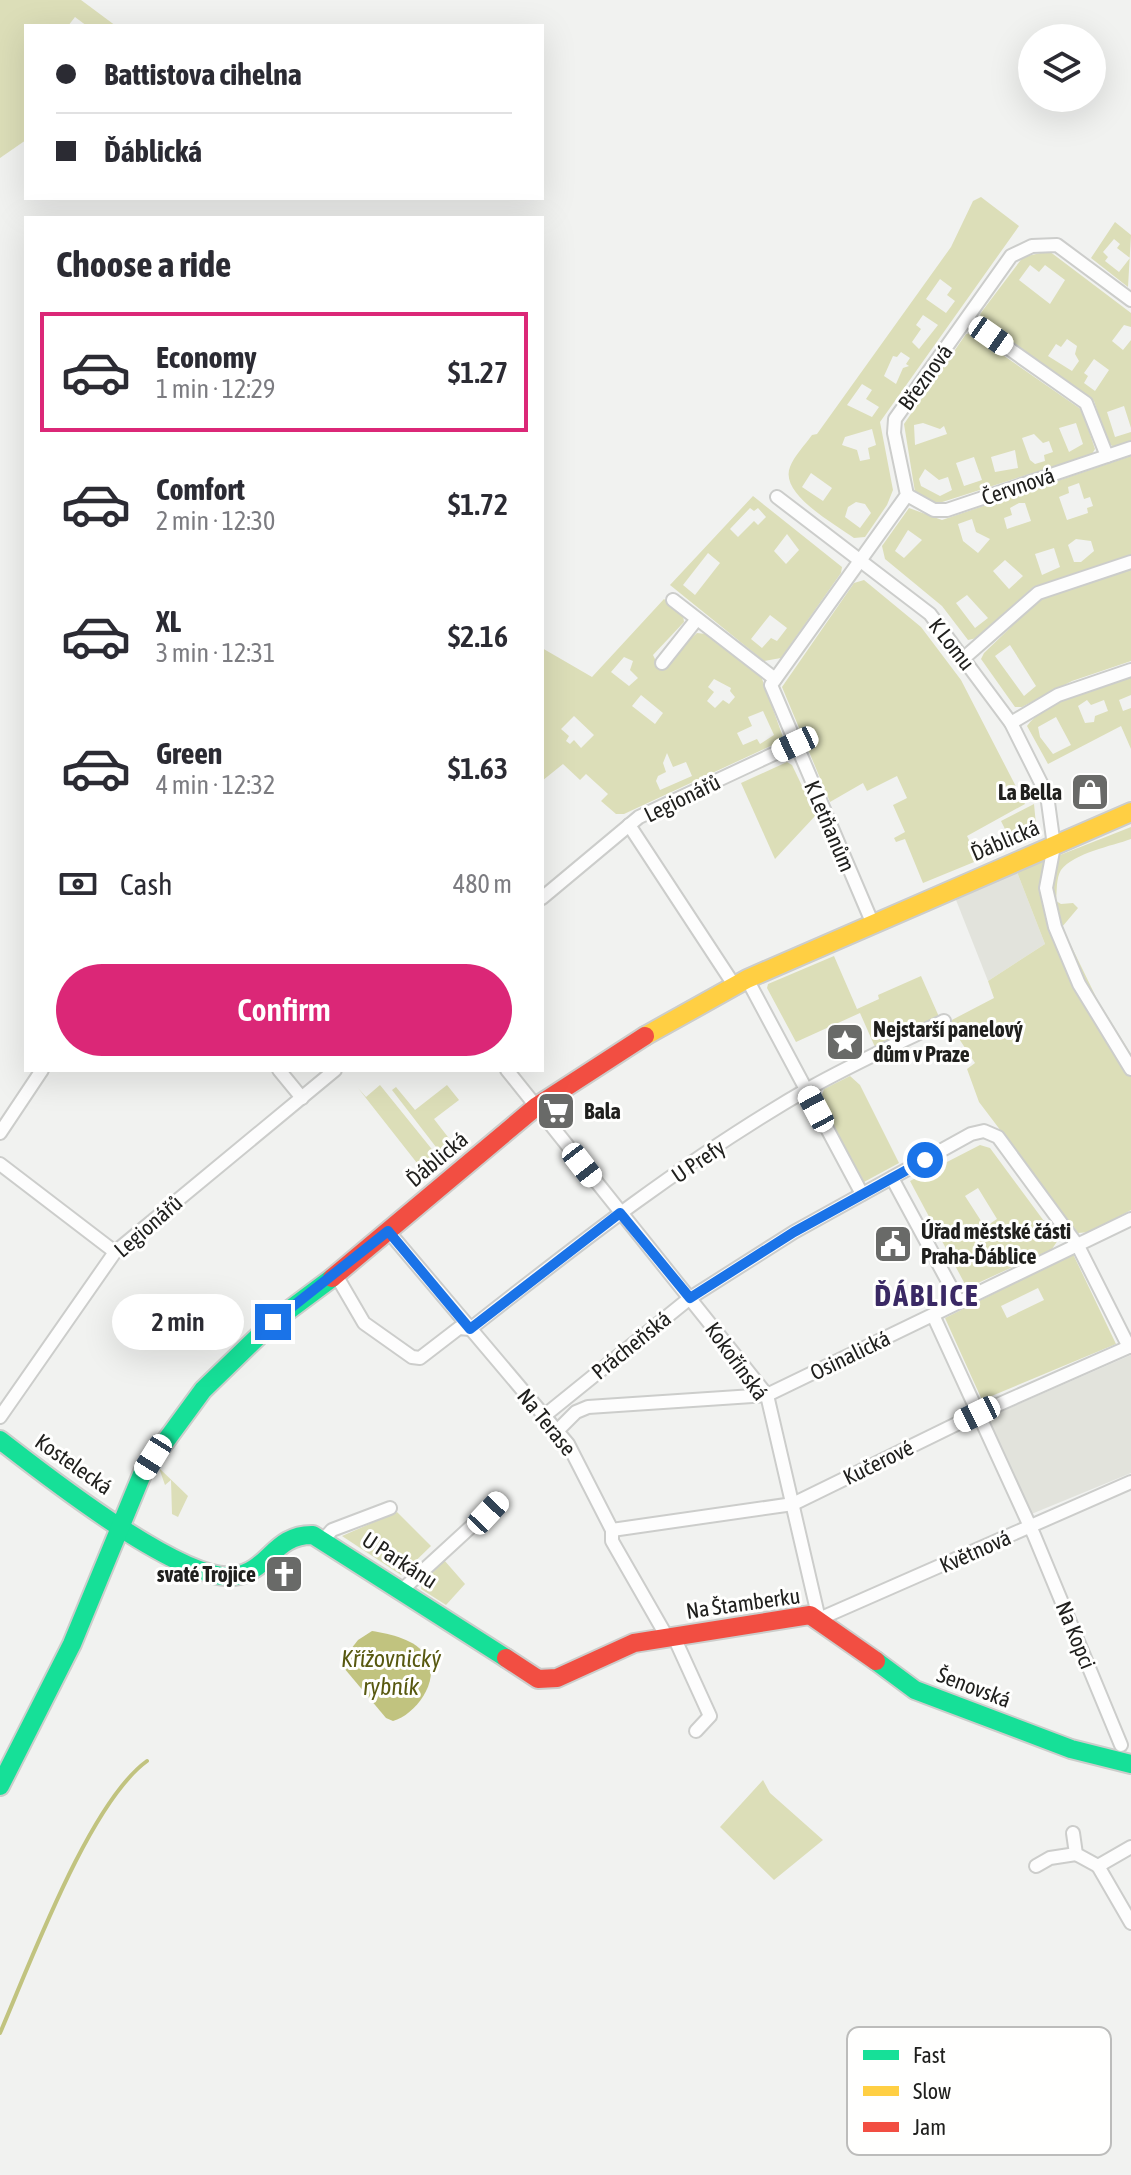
<!DOCTYPE html>
<html lang="en">
<head>
<meta charset="utf-8">
<style>
	:root { --surface:#fff; --page:#f7f7f7; --text:#2b2b33; --muted:#7c7c81; --line:#e1e1e2; --accent:#db2777 }
	body { margin:0; font-family:"Asap Condensed",sans-serif; background:var(--page); color:var(--text); height:100vh; display:flex; flex-direction:column; font-size:30px; white-space:nowrap }
	* { box-sizing:border-box; margin:0 }
	p { font-size:26px; color:var(--muted) }
	.icon { flex:none; width:44px; height:44px; fill:none; stroke:currentColor; stroke-width:2; stroke-linecap:round; stroke-linejoin:round }
	.map { position:relative; flex:1; overflow:hidden }
	.details { position:absolute; left:24px; top:216px; width:520px; height:856px; display:flex; flex-direction:column; background:var(--surface); border-radius:0px; box-shadow:0 8px 32px #0002 }
	.details>* { flex:none }
	.guide { position:absolute; left:24px; top:24px; width:520px; height:176px; border-radius:0px; box-shadow:0 8px 32px #0002; display:grid; align-content:center; height:176px; padding:0 32px; background:var(--surface) }
	.controls { position:absolute; left:1018px; top:24px; display:grid; gap:16px }
	.controls a { display:grid; place-items:center; width:88px; height:88px; border-radius:50%; background:var(--surface); box-shadow:0 8px 32px #0002; font-size:40px }
	.end { position:absolute; width:36px; height:36px; margin:-18px; border:10px solid #1a73e8; background:#fff; box-shadow:0 0 0 4px #fff }
	.from { border-radius:50% }
	.bubble { position:absolute; height:56px; border-radius:28px; background:var(--surface); box-shadow:0 8px 32px #0002; font-size:26px; font-weight:600; line-height:56px; text-align:center }
	.car { position:absolute; width:24px; height:48px; margin:-24px -12px; border-radius:10px; box-shadow:0 0 6px 2px #0007; background:linear-gradient(#fff 24%,#345 0 40%,#fff 0 76%,#345 0 86%,#fff 0) }
	.guide b { display:flex; align-items:center; gap:28px; height:76px; font-size:30px }
	.guide b+b { border-top:2px solid var(--line) }
	.guide i { width:20px; height:20px; background:var(--text) }
	ul { padding:0; list-style:none }
	li { display:flex; align-items:center; gap:24px; height:120px; margin:0 16px 12px; padding:0 16px; border:4px solid transparent; border-radius:0px }
	li div { flex:1 }
	li b { display:block; font-size:30px }
	li em { font-style:normal; font-weight:600 }
	li.active { border-color:var(--accent) }
	li>.icon { width:72px; height:72px; stroke-width:1.5 }
	h2 { padding:0 32px; font-size:36px; line-height:96px }
	.pay { display:flex; align-items:center; gap:20px; height:88px; padding:0 32px; font-size:30px }
	.pay p { margin-inline-start:auto }
	.action { display:flex; gap:16px; margin-top:auto; padding:16px 32px }
	.action a { flex:1; height:92px; border-radius:48px; background:var(--accent); color:#fff; font-size:32px; font-weight:600; line-height:92px; text-align:center }
	.map>svg:first-child { display:block }
	.built { fill:#e2e3dc }
	.green { fill:#dcdeb8; fill-rule:evenodd }
	.water { fill:#c1c37f }
	.lines { fill:none; stroke-linecap:round; stroke-linejoin:round }
	.stream { stroke:#c1c37f; stroke-width:4 }
	.street-casing { stroke:#cccdcb; stroke-width:16 }
	.fast-casing { stroke:#cccdcb; stroke-width:22 }
	.slow-casing { stroke:#cccdcb; stroke-width:22 }
	.jam-casing { stroke:#cccdcb; stroke-width:22 }
	.street { stroke:#fdfdfd; stroke-width:12 }
	.fast { stroke:#16e098; stroke-width:18 }
	.slow { stroke:#ffcf43; stroke-width:18 }
	.jam { stroke:#f24e42; stroke-width:18 }
	.route { stroke:#1a73e8; stroke-width:10 }
	.labels { text-anchor:middle; dominant-baseline:central; stroke-width:6; stroke-linejoin:round; paint-order:stroke }
	.street-label { font-size:22px; fill:#20201e; stroke:#fffffe }
	.poi-label { font-size:22px; font-weight:bold; fill:#20201e; stroke:#fffffe; text-anchor:start }
	.water-label { font-size:24px; font-style:italic; fill:#585910; stroke:#fffffe }
	.district-label { font-size:30px; font-weight:bold; letter-spacing:2px; fill:#3a2964; stroke:#fffffe }
	.key { fill:#fffffe; stroke:#bcbcbb; stroke-width:2 }
	.key-label { font-size:22px; fill:#20201e }
</style>
</head>
<body>
<div class="map">
<svg width="1131" height="2175" viewBox="0 0 1131 2175">
	<rect width="100%" height="100%" fill="#f1f2f0"/>
	<g class="built">
		<path d="M1017,872L1045,944L988,981L956,900Z"/>
		<path d="M1131,1355V1473L1029,1515L987,1418Z"/>
	</g>
	<g class="green">
		<path d="M0,0H81L116,26H87L75,17L68,26H26V140L0,158Z"/>
		<path d="M981,197L1019,226L880,422L893,490L887,505L865,537L854,538C835,524 779,494 790,467C794,456 805,445 812,435L817,434L951,247L973,201ZM940,279L952,288L947,295L955,301L946,313L926,299ZM923,315L938,325L919,349L912,342L921,329L916,325ZM901,352L910,358L906,364L909,366L903,368L896,384L884,376L893,356L897,357ZM862,384L872,390L866,399L879,407L872,417L847,405ZM872,429L876,445L868,448L870,459L860,461L857,450L842,445L845,437ZM811,473L832,488L823,501L802,487ZM856,502L865,504L871,513L860,528L845,517L848,507Z"/>
		<path d="M1115,222L1131,235L1128,287L1091,258ZM1114,239L1120,244L1117,248L1130,258L1119,272L1105,261L1108,257L1103,252Z"/>
		<path d="M1049,251L1131,313V327L1124,325L1112,341L1123,350L1131,340V428L1124,406L1107,412L1115,437L1131,432V441L1114,447L1108,443L1094,401L983,323L980,314L1023,257ZM1030,265L1039,272L1045,265L1065,280L1050,304L1019,280ZM1067,339L1077,346L1075,354L1079,361L1072,371L1048,356L1056,344L1061,347ZM1094,359L1109,370L1095,391L1084,383L1088,376L1084,373Z"/>
		<path d="M971,333L1082,410L1095,449L1092,454L936,504L915,492L904,424L966,334ZM923,423L940,429L944,426L947,434L915,445L914,425ZM1076,423L1083,444L1069,452L1059,428ZM1034,434L1043,443L1049,441L1053,452L1044,455L1045,461L1035,464L1030,460L1022,438ZM1015,450L1018,468L995,472L991,457ZM974,457L982,480L964,486L956,463ZM925,469L939,480L948,477L952,490L940,496L921,486L919,479Z"/>
		<path d="M1131,456V555L1033,587L977,638L968,640L942,606L885,559L882,546L909,508L942,520ZM1079,483L1084,499L1090,497L1093,506L1087,508L1088,513L1067,520L1059,497L1069,493L1068,487ZM1019,503H1025L1031,521L1007,529L1004,518L1012,515L1010,508ZM972,519L976,532L990,539L978,553L963,541L958,524ZM908,530L922,540L904,558L895,551ZM1076,539L1091,541L1094,551L1081,562H1074L1068,545ZM1054,548L1060,567L1042,575L1035,554ZM1005,560L1023,576L1009,589L993,571ZM967,595L988,618L975,628L956,603Z"/>
		<path d="M753,496L842,567L841,573L781,658L764,661L670,585ZM750,508L754,511L758,508L766,517L758,525L754,521L738,537L730,529ZM787,534L799,550L786,564L774,551ZM708,553L720,563L695,595L683,585ZM770,615L787,628L777,641L771,638L762,648L751,639Z"/>
		<path d="M1131,569V661L1072,681L1022,707H1015L981,659L984,653L1040,599ZM1010,645L1036,686L1024,696L995,656Z"/>
		<path d="M864,580L921,627L961,680L1025,804L967,836L979,860L923,883L905,839L896,842L894,838L905,832L893,805L907,798L897,776L867,791L863,783L830,802L782,687L854,583Z"/>
		<path d="M664,599L683,615L684,622L653,655L658,665L669,667C671,654 687,642 697,633L706,634L761,676L783,737L779,742L624,814H616L601,801L608,794L586,774L580,780L563,764L542,781V648L592,677ZM624,657L633,661L630,670L638,678L629,686L611,672ZM714,679L731,688L730,691L735,697L729,704L723,700L715,708L707,701L714,692L708,687ZM641,695L663,713L655,724L632,706ZM763,711L774,735L760,744L757,739L743,745L737,733L752,726L748,717ZM574,716L594,735L581,748L574,740L570,744L566,741L569,736L561,729ZM667,753L673,767L686,762L692,776L660,790L656,781L658,776L666,772L663,763Z"/>
		<path d="M1131,677V695L1119,700L1123,711L1131,708V749L1121,726L1048,764L1027,726C1044,701 1102,687 1131,677ZM1087,700L1091,705L1104,700L1108,711L1095,716L1094,722L1085,723L1078,706ZM1056,717L1071,745L1053,754L1040,737L1038,727Z"/>
		<path d="M787,762L792,765L816,815L775,859L741,783Z"/>
		<path d="M1034,804L1037,835L1020,844L1014,832L1008,835L1001,821Z"/>
		<path d="M1131,827V839C1112,846 1074,853 1061,870C1056,878 1057,891 1056,901L1061,904L1073,903L1078,908L1062,927L1097,999L1131,1054V1210L1090,1232L1078,1233L979,1102L967,1069L975,1063L948,1022L994,998L988,981L1045,944L1017,872Z"/>
		<path d="M834,956L857,1009L879,999L878,995L921,976L940,1019L875,1047L860,1013L796,1042L767,988L768,984Z"/>
		<path d="M850,1076L860,1085L899,1163L864,1182L820,1101L824,1089Z"/>
		<path d="M380,1085L443,1163L428,1177L358,1088L366,1097Z"/>
		<path d="M447,1085L459,1100L434,1119L458,1150L446,1160L392,1090L396,1087L415,1110Z"/>
		<path d="M980,1145L990,1148L1058,1240L1052,1249L967,1288L910,1181ZM978,1188L997,1219L985,1227L965,1196Z"/>
		<path d="M1073,1254L1116,1344L982,1400L945,1318ZM1038,1288L1044,1300L1007,1318L1001,1306Z"/>
		<path d="M159,1468L188,1496L178,1517L172,1514L171,1480L165,1485Z"/>
		<path d="M397,1512L431,1546L401,1575L342,1536Z"/>
		<path d="M444,1560L465,1584L446,1605L421,1589L422,1581Z"/>
		<path d="M763,1780L770,1793L823,1840L774,1880L720,1827Z"/>
	</g>
	<path class="water" d="M372,1631C390,1634 416,1639 427,1657C441,1681 415,1715 393,1721L386,1718L344,1668V1658L358,1640Z"/>
	<g class="lines">
		<path class="stream" d="M0,2033C30,1964 89,1803 147,1761"/>
		<defs>
			<g id="street">
				<path d="M967,319L1086,403L1107,456"/>
				<path d="M907,495L934,510H947L1131,448"/>
				<path d="M777,497L930,614L1011,723L1047,795L1054,846L1046,888L1055,927L1079,984L1131,1069"/>
				<path d="M673,600L775,679"/>
				<path d="M964,658L1038,593L1131,562"/>
				<path d="M662,663L697,619"/>
				<path d="M1011,723L1058,695L1131,670"/>
				<path d="M629,825L734,985"/>
				<path d="M542,898L639,817L795,744"/>
				<path d="M872,922L771,685L907,495L894,433L895,419L1011,256L1032,246L1057,245L1131,300"/>
				<path d="M747,979L862,1194"/>
				<path d="M279,1070L302,1098"/>
				<path d="M507,1070L767,1395L819,1619L1131,1482"/>
				<path d="M0,1133L42,1070"/>
				<path d="M0,1164L115,1252"/>
				<path d="M892,1178L959,1302"/>
				<path d="M388,1231L568,1444L612,1530V1541L667,1637"/>
				<path d="M336,1275L364,1323L412,1357L420,1358L459,1328L470,1329"/>
				<path d="M933,1315L1034,1535L1121,1745"/>
				<path d="M470,1329C578,1244 688,1158 808,1089C852,1064 899,1043 944,1021"/>
				<path d="M544,1416L690,1298L794,1232L971,1134L984,1131L998,1137L1078,1246L1129,1347"/>
				<path d="M0,1417L115,1252L335,1070"/>
				<path d="M557,1431L576,1412L588,1407L767,1395L1131,1219"/>
				<path d="M612,1530L793,1504L977,1414L1131,1346"/>
				<path d="M324,1539L332,1530L390,1508"/>
				<path d="M402,1590L499,1501"/>
				<path d="M674,1637L710,1716L696,1731"/>
				<path d="M1073,1833L1076,1854L1098,1866"/>
				<path d="M1131,1847L1098,1866L1131,1923"/>
				<path d="M1036,1866L1050,1858L1076,1854"/>
			</g>
			<g id="fast">
				<path d="M0,1440C44,1474 183,1584 235,1576C269,1571 274,1534 313,1535L506,1658"/>
				<path d="M876,1661L915,1690L1071,1749L1131,1764"/>
				<path d="M0,1786L72,1644L143,1472L203,1390L273,1322L332,1278"/>
			</g>
			<path id="slow" d="M645,1036L747,979L1131,812"/>
			<g id="jam">
				<path d="M332,1278L537,1106L645,1036"/>
				<path d="M506,1658L538,1679L557,1678L634,1643L810,1615L876,1661"/>
			</g>
		</defs>
		<use href="#street" class="street-casing"/>
		<use href="#fast" class="fast-casing"/>
		<use href="#slow" class="slow-casing"/>
		<use href="#jam" class="jam-casing"/>
		<use href="#street" class="street"/>
		<use href="#fast" class="fast"/>
		<use href="#slow" class="slow"/>
		<use href="#jam" class="jam"/>
	</g>
	<g class="lines">
		<path class="route" d="M273,1322L388,1231L470,1329L620,1213L690,1298L794,1232L925,1160"/>
	</g>
	<defs>
		<symbol id="shop-square" viewBox="-11 -11 22 22"><rect x="-9" y="-9" width="18" height="18" rx="4" fill="#696a68" stroke="#fffffe"/><path d="M-5-2.5h2.3a2.7 3.5 0 0 1 5.4 0H5L5.5 6h-11ZM-1.5-2.5h3a1.5 2.3 0 0 0-3 0Z" fill="#fff"/></symbol>
		<symbol id="sight-square" viewBox="-11 -11 22 22"><rect x="-9" y="-9" width="18" height="18" rx="4" fill="#696a68" stroke="#fffffe"/><path d="M0-6L1.8-2.2L6-1.7L2.9 1.2L3.7 5.4L0 3.3L-3.7 5.4L-2.9 1.2L-6-1.7L-1.8-2.2Z" fill="#fff"/></symbol>
		<symbol id="supermarket-square" viewBox="-11 -11 22 22"><rect x="-9" y="-9" width="18" height="18" rx="4" fill="#696a68" stroke="#fffffe"/><path d="M-6-5.5h2.5l.6 2H6L4.5 2H-2.5L-4.4-4H-6ZM-1.5 3.2a1.3 1.3 0 1 0 .1 0ZM3 3.2a1.3 1.3 0 1 0 .1 0Z" fill="#fff"/></symbol>
		<symbol id="civic-square" viewBox="-11 -11 22 22"><rect x="-9" y="-9" width="18" height="18" rx="4" fill="#696a68" stroke="#fffffe"/><path d="M-.6-6.5H3V-4.5H.6V-3L4-1V1h2V6H-6V1h2V-1L-.6-3ZM-1.2 2.5V6h2.4V2.5Z" fill="#fff"/></symbol>
		<symbol id="church-square" viewBox="-11 -11 22 22"><rect x="-9" y="-9" width="18" height="18" rx="4" fill="#696a68" stroke="#fffffe"/><path d="M-1.2-6h2.4v3.5h3.3v2.4h-3.3V6h-2.4V-.1h-3.3v-2.4h3.3Z" fill="#fff"/></symbol>
	</defs>
	<g fill-rule="evenodd">
		<use href="#shop-square" x="1068" y="770" width="44" height="44"/>
		<use href="#sight-square" x="823" y="1020" width="44" height="44"/>
		<use href="#supermarket-square" x="534" y="1089" width="44" height="44"/>
		<use href="#civic-square" x="871" y="1222" width="44" height="44"/>
		<use href="#church-square" x="262" y="1552" width="44" height="44"/>
	</g>
	<g class="labels">
		<g class="street-label">
			<text transform="translate(925 377) rotate(-54)">Březnová</text>
			<text transform="translate(1018 486) rotate(-19)">Červnová</text>
			<text transform="translate(952 644) rotate(52)">K Lomu</text>
			<text transform="translate(682 798) rotate(-26)">Legionářů</text>
			<text transform="translate(830 826) rotate(67)">K Letňanům</text>
			<text transform="translate(1005 840) rotate(-23)">Ďáblická</text>
			<text transform="translate(437 1159) rotate(-40)">Ďáblická</text>
			<text transform="translate(698 1161) rotate(-34)">U Prefy</text>
			<text transform="translate(148 1226) rotate(-41)">Legionářů</text>
			<text transform="translate(631 1345) rotate(-39)">Prácheňská</text>
			<text transform="translate(850 1355) rotate(-26)">Osinalická</text>
			<text transform="translate(737 1361) rotate(54)">Kokořínská</text>
			<text transform="translate(547 1422) rotate(51)">Na Terase</text>
			<text transform="translate(878 1462) rotate(-26)">Kučerové</text>
			<text transform="translate(74 1464) rotate(35)">Kostelecká</text>
			<text transform="translate(975 1551) rotate(-24)">Květnová</text>
			<text transform="translate(400 1560) rotate(33)">U Parkánu</text>
			<text transform="translate(743 1603) rotate(-8)">Na Štamberku</text>
			<text transform="translate(1076 1635) rotate(68)">Na Kopci</text>
			<text transform="translate(974 1687) rotate(21)">Šenovská</text>
		</g>
		<g class="poi-label">
			<text x="1062" y="792" text-anchor="end">La Bella</text>
			<text x="873" y="1029">Nejstarší panelový<tspan x="873" dy="25">dům v Praze</tspan></text>
			<text x="584" y="1111">Bala</text>
			<text x="921" y="1231">Úřad městské části<tspan x="921" dy="25">Praha-Ďáblice</tspan></text>
			<text x="256" y="1574" text-anchor="end">svaté Trojice</text>
		</g>
		<g class="water-label">
			<text x="391" y="1658">Křížovnický<tspan x="391" dy="28">rybník</tspan></text>
		</g>
		<g class="district-label">
			<text x="927" y="1295">ĎÁBLICE</text>
		</g>
	</g>
	<rect x="847" y="2027" width="264" height="128" rx="12" class="key"/>
	<rect x="863" y="2050" width="36" height="10" fill="#16e098"/>
	<rect x="863" y="2086" width="36" height="10" fill="#ffcf43"/>
	<rect x="863" y="2122" width="36" height="10" fill="#f24e42"/>
	<g class="key-label">
		<text x="913" y="2063">Fast</text>
		<text x="913" y="2099">Slow</text>
		<text x="913" y="2135">Jam</text>
	</g>
</svg>
<div class="controls">
<a><svg class="icon" aria-label="layers" viewBox="0 0 24 24"><path d="M12 4l9 5-9 5-9-5zM3 14l9 5 9-5"/></svg></a>
</div>
<i class="end from" style="left:925px;top:1160px"></i>
<i class="end" style="left:273px;top:1322px"></i>
<div class="bubble" style="left:112px;top:1294px;width:132px">2 min</div>
<i class="car" style="left:991px;top:336px;rotate:125deg"></i>
<i class="car" style="left:795px;top:744px;rotate:245deg"></i>
<i class="car" style="left:816px;top:1109px;rotate:332deg"></i>
<i class="car" style="left:582px;top:1165px;rotate:142deg"></i>
<i class="car" style="left:977px;top:1414px;rotate:244deg"></i>
<i class="car" style="left:153px;top:1457px;rotate:212deg"></i>
<i class="car" style="left:488px;top:1513px;rotate:43deg"></i>
<div class="guide">
<b><i class="from"></i>Battistova cihelna</b>
<b><i></i>Ďáblická</b>
</div>
<section class="details">
<h2>Choose a ride</h2>
<ul>
<li class="active"><svg class="icon" aria-label="car" viewBox="0 0 24 24"><path d="M5 17H2v-5l4-1 3-4h7l3 4 3 1v5h-3M9 17h6M6 11h13"/><circle cx="7" cy="17" r="2"/><circle cx="17" cy="17" r="2"/></svg><div><b>Economy</b><p>1 min · 12:29</p></div><em>$1.27</em></li>
<li><svg class="icon" aria-label="car" viewBox="0 0 24 24"><path d="M5 17H2v-5l4-1 3-4h7l3 4 3 1v5h-3M9 17h6M6 11h13"/><circle cx="7" cy="17" r="2"/><circle cx="17" cy="17" r="2"/></svg><div><b>Comfort</b><p>2 min · 12:30</p></div><em>$1.72</em></li>
<li><svg class="icon" aria-label="car" viewBox="0 0 24 24"><path d="M5 17H2v-5l4-1 3-4h7l3 4 3 1v5h-3M9 17h6M6 11h13"/><circle cx="7" cy="17" r="2"/><circle cx="17" cy="17" r="2"/></svg><div><b>XL</b><p>3 min · 12:31</p></div><em>$2.16</em></li>
<li><svg class="icon" aria-label="car" viewBox="0 0 24 24"><path d="M5 17H2v-5l4-1 3-4h7l3 4 3 1v5h-3M9 17h6M6 11h13"/><circle cx="7" cy="17" r="2"/><circle cx="17" cy="17" r="2"/></svg><div><b>Green</b><p>4 min · 12:32</p></div><em>$1.63</em></li>
</ul>
<div class="pay"><svg class="icon" aria-label="cash" viewBox="0 0 24 24"><path d="M3 7h18v10H3z"/><circle cx="12" cy="12" r="2"/></svg>Cash<p>480 m</p></div>
<div class="action"><a>Confirm</a></div>
</section>
</div>
</body>
</html>
